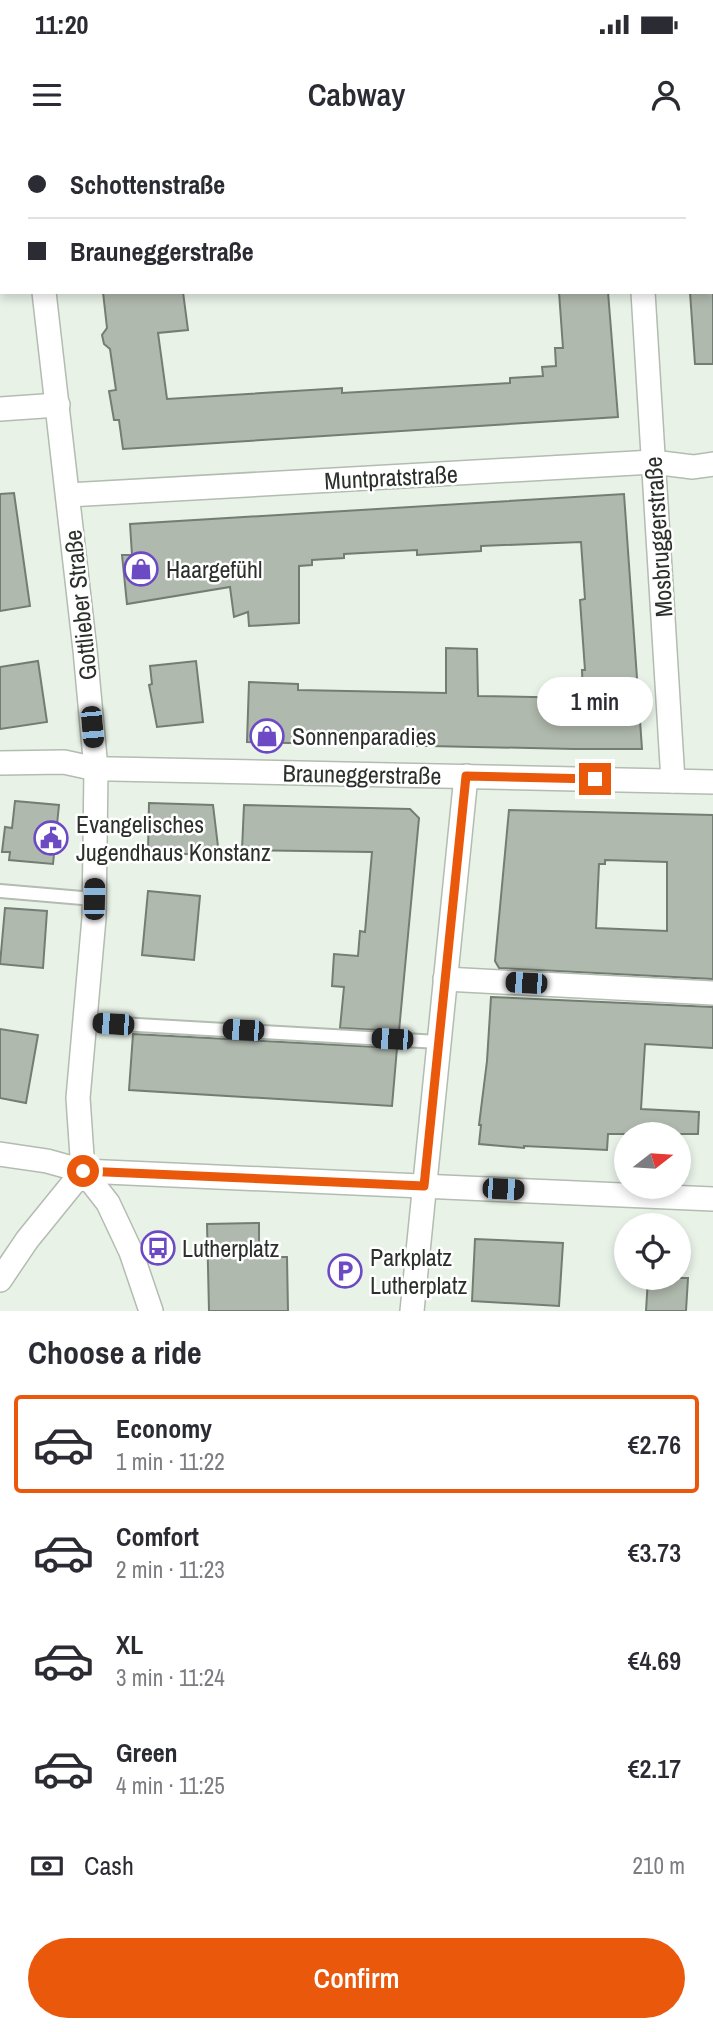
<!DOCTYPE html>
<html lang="en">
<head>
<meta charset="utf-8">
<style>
	:root { --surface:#fff; --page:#f2f2f3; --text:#2b2b33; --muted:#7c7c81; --line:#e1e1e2; --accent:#ea580c }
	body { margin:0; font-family:"Archivo Narrow",sans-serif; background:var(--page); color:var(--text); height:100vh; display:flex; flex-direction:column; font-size:26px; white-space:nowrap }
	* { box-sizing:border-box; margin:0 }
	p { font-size:23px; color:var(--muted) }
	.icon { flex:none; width:38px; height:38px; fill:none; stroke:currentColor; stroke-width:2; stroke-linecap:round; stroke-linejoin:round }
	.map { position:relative; height:1171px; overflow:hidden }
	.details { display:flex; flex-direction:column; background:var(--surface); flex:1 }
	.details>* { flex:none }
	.top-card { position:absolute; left:0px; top:0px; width:714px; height:154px; box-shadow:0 4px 10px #0003; display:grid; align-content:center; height:154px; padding:0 28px; background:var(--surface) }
	.needle { width:46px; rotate:73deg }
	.controls { position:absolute; left:614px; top:982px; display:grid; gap:14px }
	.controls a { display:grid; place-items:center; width:77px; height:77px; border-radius:50%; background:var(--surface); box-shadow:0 4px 10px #0003; font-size:35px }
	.end { position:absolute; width:32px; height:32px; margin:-16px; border:9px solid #ea580c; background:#fff; box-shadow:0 0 0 4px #fff }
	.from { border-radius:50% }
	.bubble { position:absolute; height:49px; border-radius:24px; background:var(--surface); box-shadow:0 4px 10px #0003; font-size:23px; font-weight:600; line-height:49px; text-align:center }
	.car { position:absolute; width:21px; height:42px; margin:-21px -10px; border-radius:9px; box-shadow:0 0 5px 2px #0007; background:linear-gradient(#222 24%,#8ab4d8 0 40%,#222 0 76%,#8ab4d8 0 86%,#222 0) }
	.top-card b { display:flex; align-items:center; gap:24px; height:66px; font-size:26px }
	.top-card b+b { border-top:2px solid var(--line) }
	.top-card i { width:18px; height:18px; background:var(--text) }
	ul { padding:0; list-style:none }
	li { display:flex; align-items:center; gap:21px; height:98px; margin:0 14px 10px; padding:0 14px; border:4px solid transparent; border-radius:7px }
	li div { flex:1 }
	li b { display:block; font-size:26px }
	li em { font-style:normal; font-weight:600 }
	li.selected { border-color:var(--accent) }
	li>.icon { width:63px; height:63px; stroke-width:1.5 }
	h2 { padding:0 28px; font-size:32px; line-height:84px }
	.pay { display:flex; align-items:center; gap:18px; height:77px; padding:0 28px; font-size:26px }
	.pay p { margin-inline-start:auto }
	.action { display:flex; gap:14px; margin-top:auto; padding:14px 28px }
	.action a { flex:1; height:80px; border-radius:42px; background:var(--accent); color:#fff; font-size:28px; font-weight:600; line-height:80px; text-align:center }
	.status { display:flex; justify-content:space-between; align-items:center; height:49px; padding:0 35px; background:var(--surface); direction:ltr }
	.status svg { height:19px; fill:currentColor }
	header { display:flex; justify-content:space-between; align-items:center; height:91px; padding:0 28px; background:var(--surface); font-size:32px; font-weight:600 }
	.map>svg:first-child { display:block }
	.building { fill:#b0b9ae; stroke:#747d73; stroke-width:2; fill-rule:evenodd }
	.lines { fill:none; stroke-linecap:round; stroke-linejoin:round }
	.service-casing { stroke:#b3bcb1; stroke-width:16 }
	.minor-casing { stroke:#b3bcb1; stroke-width:26 }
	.service { stroke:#fff; stroke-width:12 }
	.minor { stroke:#fff; stroke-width:23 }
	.route { stroke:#ea580c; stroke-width:9 }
	.labels { text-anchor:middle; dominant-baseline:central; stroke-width:5; stroke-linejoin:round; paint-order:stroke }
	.street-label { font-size:24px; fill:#2c302c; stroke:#fff }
	.poi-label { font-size:24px; fill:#2c302c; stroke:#fff; text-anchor:start }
</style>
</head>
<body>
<div class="status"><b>11:20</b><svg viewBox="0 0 49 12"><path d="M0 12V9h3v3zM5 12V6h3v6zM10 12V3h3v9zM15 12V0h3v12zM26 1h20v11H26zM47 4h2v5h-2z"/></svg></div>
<header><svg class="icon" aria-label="menu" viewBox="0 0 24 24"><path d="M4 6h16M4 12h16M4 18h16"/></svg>Cabway<svg class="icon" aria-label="person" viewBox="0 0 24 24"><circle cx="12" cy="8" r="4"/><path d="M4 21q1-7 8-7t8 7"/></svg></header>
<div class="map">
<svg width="713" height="1171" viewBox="0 0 713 1171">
	<rect width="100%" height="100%" fill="#e8f2e7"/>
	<g class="building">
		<path d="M103,152H183L188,190L158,193L167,259L342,248V253L510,243V238L543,236L542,227L556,226L555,208H563L559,152H608L618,277L123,309L119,280H114L109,251L116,250L110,209L104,204L102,195L107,188Z"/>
		<path d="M690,152H713V224H695Z"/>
		<path d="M14,353L30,466L0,471V354Z"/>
		<path d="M624,354L642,609H574L247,602L249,542L298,544V550L446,553V508L477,509L478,556L583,558L582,530H585L580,460L585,459L581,402L481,406V411L417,415V410L344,414V418L312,420V425L299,426V483L249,486L248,472L234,477L230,447L127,464L122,415H132L130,384Z"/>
		<path d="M38,521L47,582L0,589V527Z"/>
		<path d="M196,521L203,582L157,587L149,545L152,544L150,526Z"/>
		<path d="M15,661L59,665L53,724L9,720L10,712H2L5,687L12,688Z"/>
		<path d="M149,663L213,665L219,715L148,713Z"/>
		<path d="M244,665L410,669L419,678L399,891L340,888L344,847L332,846L334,814L358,816L360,791L365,792L372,712L242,710Z"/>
		<path d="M509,670L713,675V839L499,828L495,821ZM605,720L667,722V791L596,788L599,724H605Z"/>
		<path d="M148,751L200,756L194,820L142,815Z"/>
		<path d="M5,768L47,771L43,828L0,824Z"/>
		<path d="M491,857L713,867V908L645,904L641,969L699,972L698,994H608L607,1010L524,1006V1008L479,1004L481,985H479L487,921Z"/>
		<path d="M0,889L38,895L26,963L0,958Z"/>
		<path d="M133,894L397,908L392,966L129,950Z"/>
		<path d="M259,1083V1117H287L288,1171H209L207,1084Z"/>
		<path d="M475,1099L563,1103L559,1166L472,1161Z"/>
		<path d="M648,1138H688L686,1171H646Z"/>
	</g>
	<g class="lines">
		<defs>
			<g id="service">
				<path d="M0,751L94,759"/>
				<path d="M85,882L439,902"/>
			</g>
			<g id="minor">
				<path d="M24,0L25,2"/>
				<path d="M633,0V2"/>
				<path d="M306,2L323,0"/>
				<path d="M44,152L85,510L96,629L94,778L78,958L83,1031"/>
				<path d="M643,152L673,641"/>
				<path d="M0,269L58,265"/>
				<path d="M68,355L653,322L693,327L713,324"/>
				<path d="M0,623L64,622L96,629H112L713,642"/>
				<path d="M445,839L713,853"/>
				<path d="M0,1014L47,1021L83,1031L713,1059"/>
				<path d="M83,1031L108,1063L131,1112L151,1171"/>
				<path d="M0,1140L27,1100L83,1031"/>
				<path d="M412,1171L466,636"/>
			</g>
		</defs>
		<use href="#service" class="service-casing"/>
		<use href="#minor" class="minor-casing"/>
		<use href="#service" class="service"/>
		<use href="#minor" class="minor"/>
	</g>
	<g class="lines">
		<path class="route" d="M83,1031L424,1046L466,636L595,639"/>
	</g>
	<defs>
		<symbol id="shop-ring" viewBox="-11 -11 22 22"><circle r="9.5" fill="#fff" stroke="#6b4ac3" stroke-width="1.5"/><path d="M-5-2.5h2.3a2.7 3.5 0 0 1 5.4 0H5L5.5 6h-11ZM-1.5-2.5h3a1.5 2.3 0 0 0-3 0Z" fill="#6b4ac3"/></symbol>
		<symbol id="civic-ring" viewBox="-11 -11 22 22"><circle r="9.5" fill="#fff" stroke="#6b4ac3" stroke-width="1.5"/><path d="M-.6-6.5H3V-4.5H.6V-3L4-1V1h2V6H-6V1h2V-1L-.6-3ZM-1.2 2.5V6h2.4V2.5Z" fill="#6b4ac3"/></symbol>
		<symbol id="bus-ring" viewBox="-11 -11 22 22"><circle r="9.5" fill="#fff" stroke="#6b4ac3" stroke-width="1.5"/><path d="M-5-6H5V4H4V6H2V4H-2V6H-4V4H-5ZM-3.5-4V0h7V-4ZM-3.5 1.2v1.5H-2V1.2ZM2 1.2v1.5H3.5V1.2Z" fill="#6b4ac3"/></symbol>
		<symbol id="parking-ring" viewBox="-11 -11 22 22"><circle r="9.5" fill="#fff" stroke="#6b4ac3" stroke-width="1.5"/><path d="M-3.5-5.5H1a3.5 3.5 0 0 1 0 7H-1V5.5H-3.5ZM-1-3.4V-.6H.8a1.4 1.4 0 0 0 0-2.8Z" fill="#6b4ac3"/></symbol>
	</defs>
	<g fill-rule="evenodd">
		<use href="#shop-ring" x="122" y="410" width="38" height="38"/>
		<use href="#shop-ring" x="248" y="577" width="38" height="38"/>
		<use href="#civic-ring" x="32" y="679" width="38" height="38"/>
		<use href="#bus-ring" x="139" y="1089" width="38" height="38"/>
		<use href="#parking-ring" x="326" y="1112" width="38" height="38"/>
	</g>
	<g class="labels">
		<g class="street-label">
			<text transform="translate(391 337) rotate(-3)">Muntpratstraße</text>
			<text transform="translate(658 397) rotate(-94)">Mosbruggerstraße</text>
			<text transform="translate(80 465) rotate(-96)">Gottlieber Straße</text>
			<text transform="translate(362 634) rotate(1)">Brauneggerstraße</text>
		</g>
		<g class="poi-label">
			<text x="166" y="429">Haargefühl</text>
			<text x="292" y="596">Sonnenparadies</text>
			<text x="76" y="684">Evangelisches<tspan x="76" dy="28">Jugendhaus Konstanz</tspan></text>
			<text x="182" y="1108">Lutherplatz</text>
			<text x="370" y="1117">Parkplatz<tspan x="370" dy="28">Lutherplatz</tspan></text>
		</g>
	</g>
</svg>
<div class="controls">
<a><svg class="needle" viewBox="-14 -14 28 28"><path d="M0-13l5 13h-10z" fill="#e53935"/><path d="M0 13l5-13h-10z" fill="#7c7c81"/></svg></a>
<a><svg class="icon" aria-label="locate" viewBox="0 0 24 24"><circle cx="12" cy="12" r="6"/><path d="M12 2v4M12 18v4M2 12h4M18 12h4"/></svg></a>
</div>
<i class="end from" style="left:83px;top:1031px"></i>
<i class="end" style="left:595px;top:639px"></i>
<div class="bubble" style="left:537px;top:537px;width:116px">1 min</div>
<i class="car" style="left:92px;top:587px;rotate:175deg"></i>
<i class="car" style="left:94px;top:759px;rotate:1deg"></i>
<i class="car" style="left:526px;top:843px;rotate:273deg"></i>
<i class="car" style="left:113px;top:884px;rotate:274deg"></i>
<i class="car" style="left:243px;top:890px;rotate:273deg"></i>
<i class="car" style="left:392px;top:899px;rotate:273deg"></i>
<i class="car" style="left:503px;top:1049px;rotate:93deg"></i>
<div class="top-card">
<b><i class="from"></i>Schottenstraße</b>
<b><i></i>Brauneggerstraße</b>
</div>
</div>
<section class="details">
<h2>Choose a ride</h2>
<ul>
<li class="selected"><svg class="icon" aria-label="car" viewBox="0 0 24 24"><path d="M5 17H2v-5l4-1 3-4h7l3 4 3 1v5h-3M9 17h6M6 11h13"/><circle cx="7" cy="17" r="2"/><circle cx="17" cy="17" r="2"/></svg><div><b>Economy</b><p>1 min · 11:22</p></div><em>€2.76</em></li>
<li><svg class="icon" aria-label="car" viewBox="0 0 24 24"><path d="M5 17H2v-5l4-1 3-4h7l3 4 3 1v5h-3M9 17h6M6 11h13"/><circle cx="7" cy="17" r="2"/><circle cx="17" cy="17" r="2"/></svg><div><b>Comfort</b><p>2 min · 11:23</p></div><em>€3.73</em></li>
<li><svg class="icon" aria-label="car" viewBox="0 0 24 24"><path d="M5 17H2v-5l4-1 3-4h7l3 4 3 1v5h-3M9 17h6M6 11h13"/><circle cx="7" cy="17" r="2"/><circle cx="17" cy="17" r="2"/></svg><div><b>XL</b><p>3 min · 11:24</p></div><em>€4.69</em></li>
<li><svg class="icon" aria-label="car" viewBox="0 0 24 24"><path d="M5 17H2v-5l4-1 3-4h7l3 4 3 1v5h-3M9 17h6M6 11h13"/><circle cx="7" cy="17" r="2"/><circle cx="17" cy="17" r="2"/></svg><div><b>Green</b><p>4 min · 11:25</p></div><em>€2.17</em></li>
</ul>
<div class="pay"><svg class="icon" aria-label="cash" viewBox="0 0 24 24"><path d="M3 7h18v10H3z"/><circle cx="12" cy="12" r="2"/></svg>Cash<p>210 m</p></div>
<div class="action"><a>Confirm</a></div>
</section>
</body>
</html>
